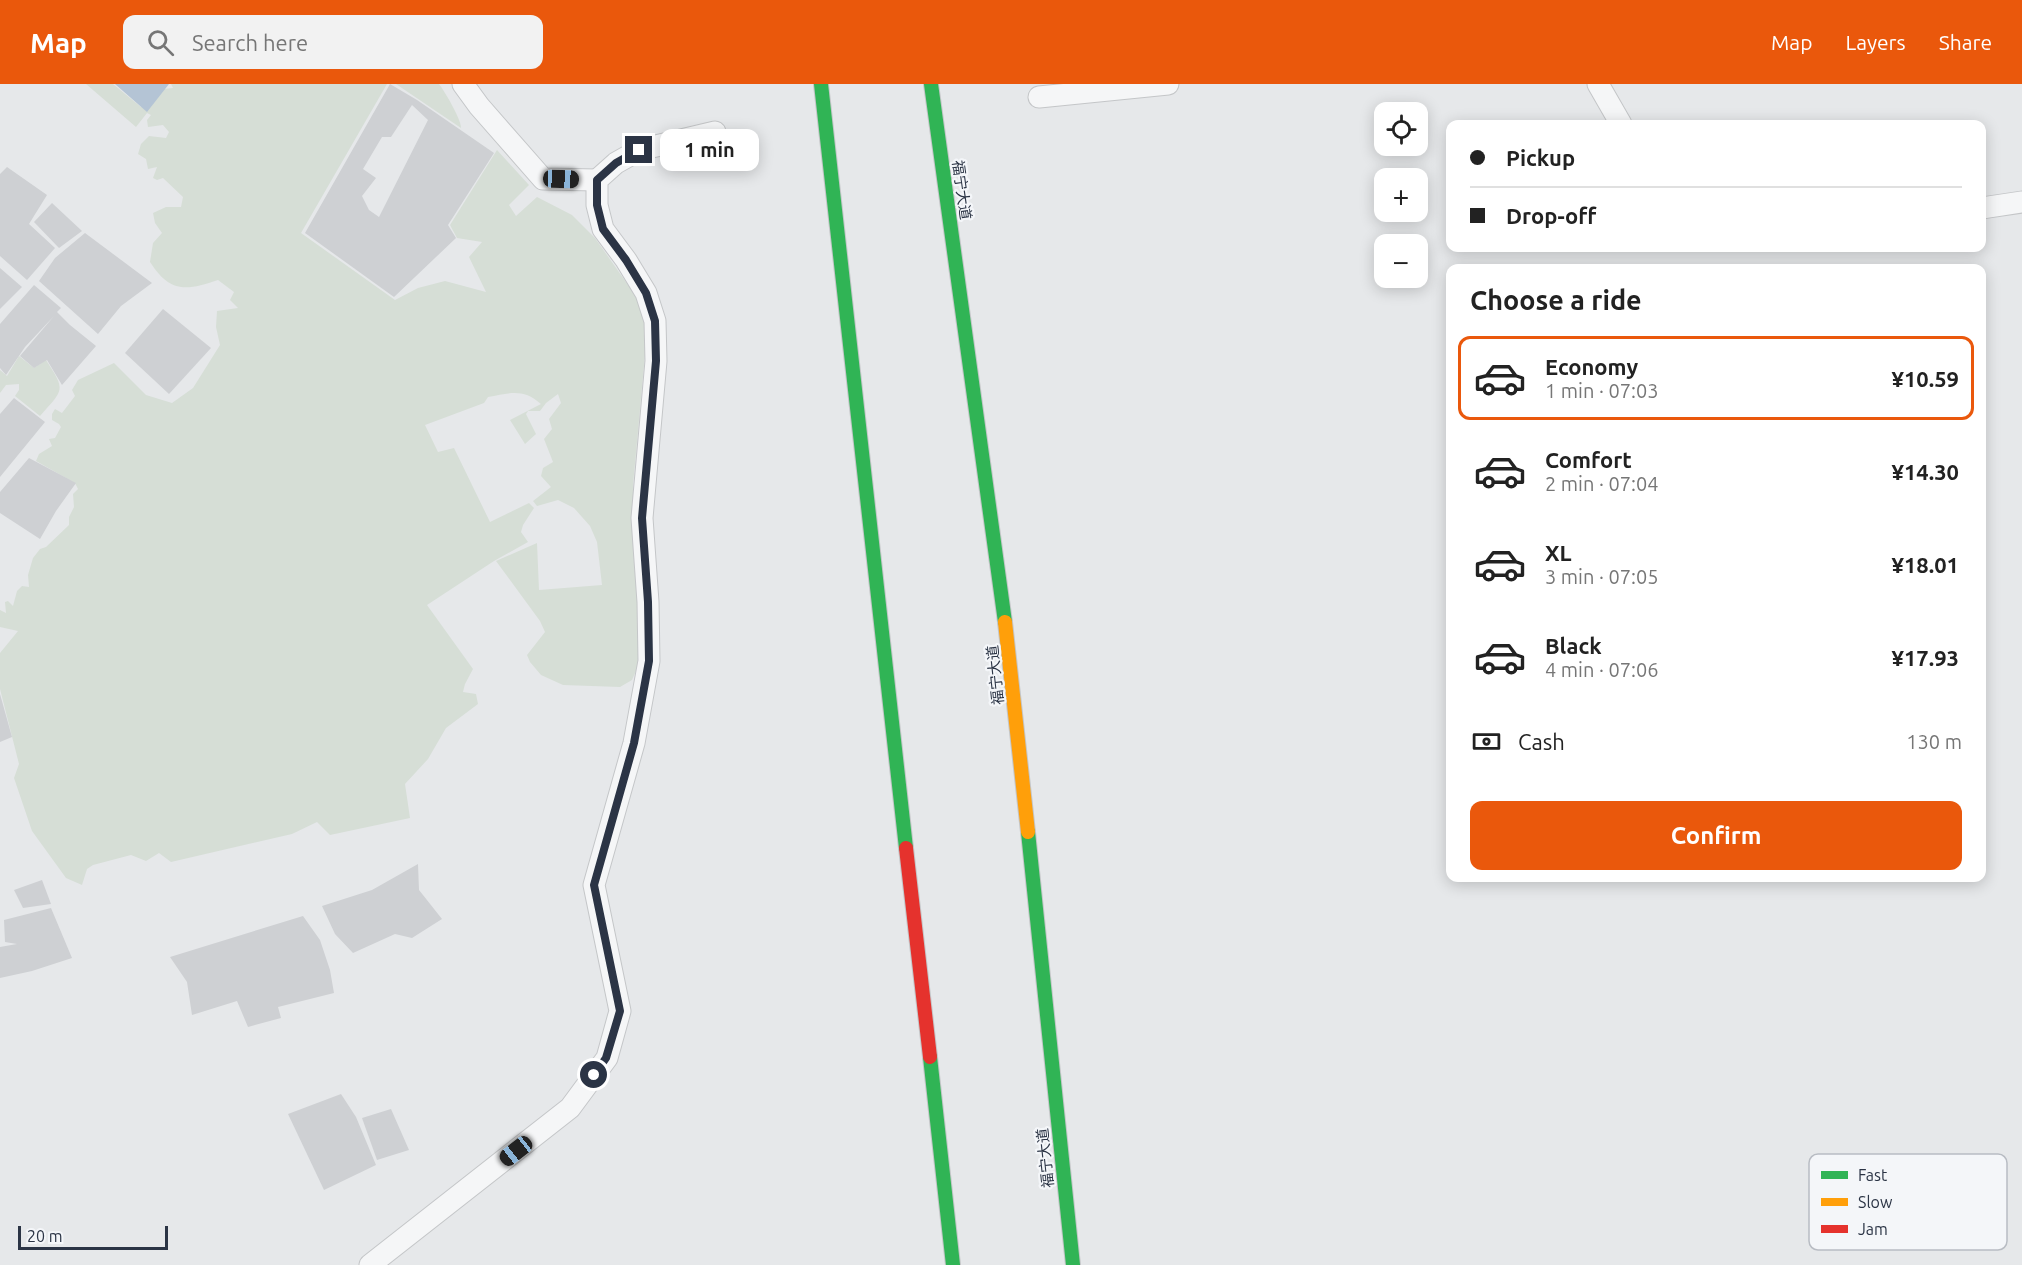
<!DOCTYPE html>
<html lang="en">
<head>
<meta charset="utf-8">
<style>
	:root { --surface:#fff; --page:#f2f2f2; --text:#222; --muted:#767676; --line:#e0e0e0; --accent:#ea580c }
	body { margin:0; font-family:Ubuntu,"Noto Sans SC",sans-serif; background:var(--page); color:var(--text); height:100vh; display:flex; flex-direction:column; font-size:22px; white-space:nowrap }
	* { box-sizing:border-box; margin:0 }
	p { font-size:20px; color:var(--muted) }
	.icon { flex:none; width:33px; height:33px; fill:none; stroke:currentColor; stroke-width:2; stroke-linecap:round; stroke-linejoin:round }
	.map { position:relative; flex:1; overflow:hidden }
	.side { position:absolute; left:1446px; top:180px; width:540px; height:618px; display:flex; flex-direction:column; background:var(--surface); border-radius:12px; box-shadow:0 3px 15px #0003 }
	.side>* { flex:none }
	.hud { position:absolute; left:1446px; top:36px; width:540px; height:132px; border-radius:12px; box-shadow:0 3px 15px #0003; display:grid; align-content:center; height:132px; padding:0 24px; background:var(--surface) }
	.tools { position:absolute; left:1374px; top:18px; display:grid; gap:12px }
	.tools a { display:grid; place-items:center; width:54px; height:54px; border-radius:12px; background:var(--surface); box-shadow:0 3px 15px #0003; font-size:30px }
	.scale { position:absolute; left:18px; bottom:15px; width:150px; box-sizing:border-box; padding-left:6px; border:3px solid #2b3445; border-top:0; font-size:16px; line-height:21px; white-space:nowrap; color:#2b3445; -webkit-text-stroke:4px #f4f6f9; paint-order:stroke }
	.end { position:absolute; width:27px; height:27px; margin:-14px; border:8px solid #2b3445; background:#fff; box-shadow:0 0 0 3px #fff }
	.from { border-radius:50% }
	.bubble { position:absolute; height:42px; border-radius:12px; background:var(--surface); box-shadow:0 3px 15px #0003; font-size:20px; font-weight:700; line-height:42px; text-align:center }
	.car { position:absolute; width:18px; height:36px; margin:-18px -9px; border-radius:8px; box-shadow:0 0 4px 2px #0007; background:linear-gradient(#222 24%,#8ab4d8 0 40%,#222 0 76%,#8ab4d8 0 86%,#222 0) }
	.hud b { display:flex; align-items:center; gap:21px; height:57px; font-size:22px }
	.hud b+b { border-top:2px solid var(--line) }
	.hud i { width:15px; height:15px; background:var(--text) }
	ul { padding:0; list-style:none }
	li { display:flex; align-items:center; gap:18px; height:84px; margin:0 12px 9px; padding:0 12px; border:3px solid transparent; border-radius:12px }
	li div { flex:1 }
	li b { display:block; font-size:22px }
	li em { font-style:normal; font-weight:700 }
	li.selected { border-color:var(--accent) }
	li>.icon { width:54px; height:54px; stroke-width:1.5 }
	h2 { padding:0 24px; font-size:27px; line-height:72px }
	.pay { display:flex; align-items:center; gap:15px; height:66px; padding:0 24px; font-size:22px }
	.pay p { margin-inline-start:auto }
	.action { display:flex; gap:12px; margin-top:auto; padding:12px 24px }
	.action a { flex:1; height:69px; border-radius:12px; background:var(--accent); color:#fff; font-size:24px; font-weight:700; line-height:69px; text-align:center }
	header { display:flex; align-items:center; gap:36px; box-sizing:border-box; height:84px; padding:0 30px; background:var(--accent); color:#fff }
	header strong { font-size:28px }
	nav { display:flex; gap:33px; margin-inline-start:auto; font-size:21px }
	.search { width:420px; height:54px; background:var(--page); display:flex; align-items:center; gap:15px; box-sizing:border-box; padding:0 21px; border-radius:12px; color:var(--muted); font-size:22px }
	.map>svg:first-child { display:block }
	.green { fill:#d6ded6 }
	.water { fill:#b4c4d5 }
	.building { fill:#ced0d3; fill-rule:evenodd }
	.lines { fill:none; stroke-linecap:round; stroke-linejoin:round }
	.lane-casing { stroke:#c4c6c8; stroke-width:23 }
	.fast-casing { stroke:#c4c6c8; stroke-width:16 }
	.slow-casing { stroke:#c4c6c8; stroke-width:16 }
	.jam-casing { stroke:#c4c6c8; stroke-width:16 }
	.lane { stroke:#f5f6f7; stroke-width:21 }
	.fast { stroke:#30b455; stroke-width:14 }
	.slow { stroke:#ff9f0a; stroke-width:14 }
	.jam { stroke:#e5322d; stroke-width:14 }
	.route { stroke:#2b3445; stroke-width:8 }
	.labels { text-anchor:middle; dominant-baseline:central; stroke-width:4.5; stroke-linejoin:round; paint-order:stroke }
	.street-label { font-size:15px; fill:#2b3445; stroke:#f4f6f9 }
	.key { fill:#f4f6f9; stroke:#b8bcc3; stroke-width:1.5 }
	.key-label { font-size:16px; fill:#2b3445 }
</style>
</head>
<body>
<header>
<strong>Map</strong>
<div class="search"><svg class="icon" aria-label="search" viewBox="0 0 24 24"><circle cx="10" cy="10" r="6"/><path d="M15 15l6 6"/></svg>Search here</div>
<nav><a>Map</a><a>Layers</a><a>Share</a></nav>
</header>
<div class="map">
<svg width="2022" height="1181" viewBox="0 0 2022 1181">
	<rect width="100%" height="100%" fill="#e6e8ea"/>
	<g class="green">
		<path d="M86,0H113L141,23L142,20L163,5L173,4L171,0H387L301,149L395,216L418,204L445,197L486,208L469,173L482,158L457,154L450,141L497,66L529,101L509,121L516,132L537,113L572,131L595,154L640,218L647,249L633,401L634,482L639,511V580L632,596L620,603L563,601L541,591L530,578L527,571L545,548L540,537L496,477L537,459L539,506L602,501L597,458L590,442L574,424L558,416L537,422L533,417L551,403L541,392L543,384L553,378L544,355L552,345L549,335L561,319L558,310L546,319L540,327H528L526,330L536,350L525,360L510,336L541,320C523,304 510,309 488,313L484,319L425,341L438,368L454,364L490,438L529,419L534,424L523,441L521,448L528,458L494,477L427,521L473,585L465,600L463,608L476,610L478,620L446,644L428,675L405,700L410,734L330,751L317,738L292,750L171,778L159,769L146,777L131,771L93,781L87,785L82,801L66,794L32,747L14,694L19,680L0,605V569L18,547L0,543V526L6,529L5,518L8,517L13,522L17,507L22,502L29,503L28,491L33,474L40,465L46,463L69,441V433L74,423L73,410L78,405L75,399L36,377L39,370L52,362L49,355L55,354L61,343L59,340L52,336V330L55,325L62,329L75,312L72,306L78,296L114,279L146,311L172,319L193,304L220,261L216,243L217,227L238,224L230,216L234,208L218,196C186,207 170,209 150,178L153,159L162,149L155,139L153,129L166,123H181L183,113L163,94L157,96L153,94L157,83L148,85L146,75L138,70L141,60L149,52L166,54L169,48L163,41L148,43L147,36L151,31L147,29L136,43Z"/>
		<path d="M396,0H439C445,8 461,35 461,44Z"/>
		<path d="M19,272L34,284L46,276C66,307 64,305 40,332L15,312L19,306V300L6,301L0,309V286L7,292Z"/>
	</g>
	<path class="water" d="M115,0H169L147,28Z"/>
	<g class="building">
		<path d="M390,0L417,16L494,69L448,141L456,154L394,213L305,149ZM412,21L428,36L379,133L369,126L362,112L376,94L363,85L382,53H391Z"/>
		<path d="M7,83L47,111L29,140L55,164L27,196L0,172V90Z"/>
		<path d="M52,119L82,147L59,164L34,138Z"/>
		<path d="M85,149L152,199L121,222L98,250L39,197L55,174Z"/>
		<path d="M0,184L22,203L0,225Z"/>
		<path d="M34,201L61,224L57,228L70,241L96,262L62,301L47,276L34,284L20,272L54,232L25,263L6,291L0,284V240Z"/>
		<path d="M163,225L211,264L169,310L125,269Z"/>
		<path d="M14,314L45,338L0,393V330Z"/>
		<path d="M29,374L76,399L56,427L40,455L0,429V408Z"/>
		<path d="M0,610L12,653L0,658Z"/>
		<path d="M418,780L419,806L442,835L412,854L395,850L353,869L335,850L322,822L372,806Z"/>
		<path d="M42,796L51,820L23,824L14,806Z"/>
		<path d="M51,824L72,874L32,887L0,894V863L17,860L5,858L4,836Z"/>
		<path d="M303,832L320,856L330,886L334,909L278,923L281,934L248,943L237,917L192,931L187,898L170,873Z"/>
		<path d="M341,1010L356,1033L376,1081L324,1106L288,1030Z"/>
		<path d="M391,1025L409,1066L377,1076L362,1034Z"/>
	</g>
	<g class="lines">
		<defs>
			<g id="lane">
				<path d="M463,0L479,22L543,95L597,96"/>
				<path d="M1598,0L1621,40"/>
				<path d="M1039,13L1168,0"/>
				<path d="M1982,124L2022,118"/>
				<path d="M370,1181L570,1024L607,974L620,927L594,801L634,659L649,577L648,518L642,434L656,277L655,237L646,209L626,176L603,145L597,121V96L616,79L639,66L715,48"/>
			</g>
			<g id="fast">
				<path d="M821,0L906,764"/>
				<path d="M931,0L1005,538"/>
				<path d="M1028,748L1073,1181"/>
				<path d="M930,973L953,1181"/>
			</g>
			<path id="slow" d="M1005,538L1028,748"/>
			<path id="jam" d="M906,764L930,973"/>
		</defs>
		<use href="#lane" class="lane-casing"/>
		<use href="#fast" class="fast-casing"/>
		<use href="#slow" class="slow-casing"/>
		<use href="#jam" class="jam-casing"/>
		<use href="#lane" class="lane"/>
		<use href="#fast" class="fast"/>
		<use href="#slow" class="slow"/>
		<use href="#jam" class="jam"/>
	</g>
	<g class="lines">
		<path class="route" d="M594,991L606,974L620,927L594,801L634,659L649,577L648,518L642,434L656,277L655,237L646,209L626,176L603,145L597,121V96L616,79L639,66"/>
	</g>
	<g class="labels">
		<g class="street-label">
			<text transform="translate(962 106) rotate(82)">福宁大道</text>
			<text transform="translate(995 591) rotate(-96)">福宁大道</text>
			<text transform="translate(1045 1074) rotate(-96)">福宁大道</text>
		</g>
	</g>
	<rect x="1809" y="1070" width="198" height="96" rx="9" class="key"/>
	<rect x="1821" y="1087" width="27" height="8" fill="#30b455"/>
	<rect x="1821" y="1114" width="27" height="8" fill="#ff9f0a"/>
	<rect x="1821" y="1141" width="27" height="8" fill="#e5322d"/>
	<g class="key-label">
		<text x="1858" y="1097">Fast</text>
		<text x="1858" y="1124">Slow</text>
		<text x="1858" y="1151">Jam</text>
	</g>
</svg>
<div class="tools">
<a><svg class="icon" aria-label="locate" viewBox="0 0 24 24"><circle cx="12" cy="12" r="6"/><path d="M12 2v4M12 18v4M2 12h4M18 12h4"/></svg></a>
<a>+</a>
<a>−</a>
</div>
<div class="scale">20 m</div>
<i class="end from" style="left:594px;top:991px"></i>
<i class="end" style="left:639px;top:66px"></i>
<div class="bubble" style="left:660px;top:45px;width:99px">1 min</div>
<i class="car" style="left:561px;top:95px;rotate:92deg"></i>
<i class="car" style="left:516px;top:1067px;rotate:232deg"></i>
<div class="hud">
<b><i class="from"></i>Pickup</b>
<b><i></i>Drop-off</b>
</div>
<section class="side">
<h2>Choose a ride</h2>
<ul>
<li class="selected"><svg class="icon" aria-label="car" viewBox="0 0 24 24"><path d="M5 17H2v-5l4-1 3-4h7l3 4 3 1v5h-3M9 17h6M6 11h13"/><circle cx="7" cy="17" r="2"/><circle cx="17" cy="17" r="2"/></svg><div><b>Economy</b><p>1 min · 07:03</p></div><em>¥10.59</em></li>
<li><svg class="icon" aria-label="car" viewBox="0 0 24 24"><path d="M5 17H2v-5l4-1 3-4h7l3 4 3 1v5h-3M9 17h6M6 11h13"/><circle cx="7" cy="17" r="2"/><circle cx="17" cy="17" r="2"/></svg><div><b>Comfort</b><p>2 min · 07:04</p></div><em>¥14.30</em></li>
<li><svg class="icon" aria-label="car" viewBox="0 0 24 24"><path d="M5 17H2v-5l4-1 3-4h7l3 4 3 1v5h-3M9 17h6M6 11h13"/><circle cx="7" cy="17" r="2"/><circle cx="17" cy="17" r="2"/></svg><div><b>XL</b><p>3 min · 07:05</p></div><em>¥18.01</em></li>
<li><svg class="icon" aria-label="car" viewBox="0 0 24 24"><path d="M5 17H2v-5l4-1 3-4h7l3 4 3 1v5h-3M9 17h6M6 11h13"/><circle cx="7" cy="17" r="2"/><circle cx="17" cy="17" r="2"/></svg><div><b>Black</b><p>4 min · 07:06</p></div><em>¥17.93</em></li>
</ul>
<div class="pay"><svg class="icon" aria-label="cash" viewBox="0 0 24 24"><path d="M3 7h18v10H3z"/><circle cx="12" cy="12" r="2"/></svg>Cash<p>130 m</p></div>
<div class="action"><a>Confirm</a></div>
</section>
</div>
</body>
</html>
